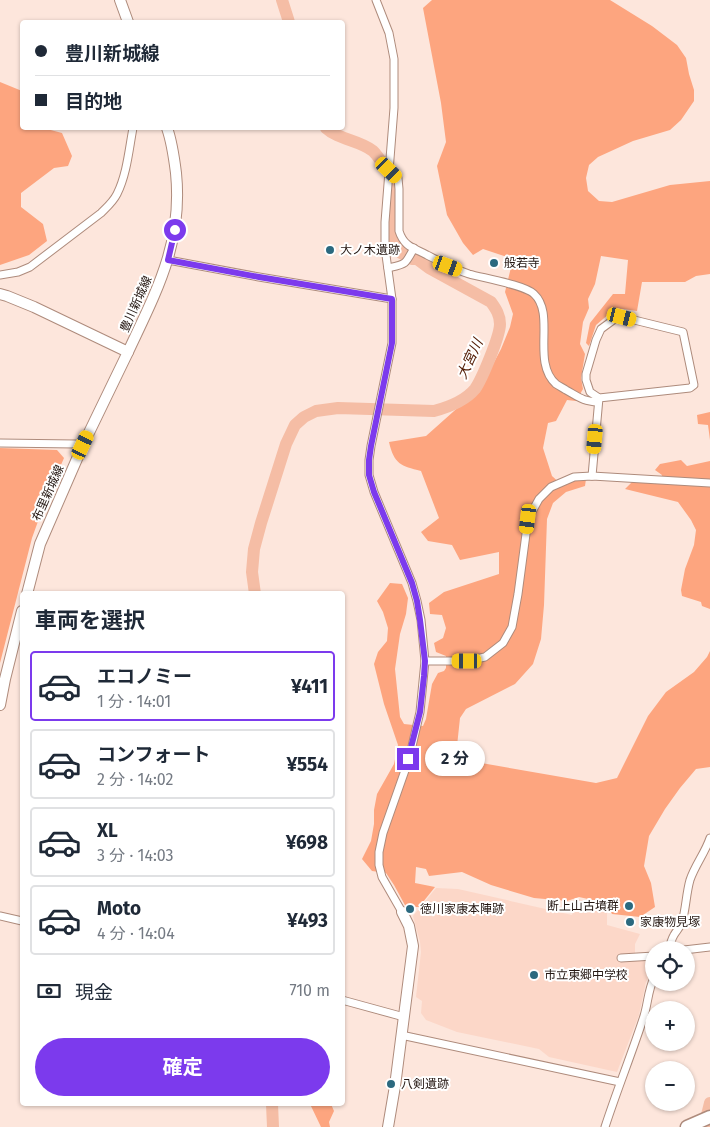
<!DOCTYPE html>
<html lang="ja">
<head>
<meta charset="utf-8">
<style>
	:root { --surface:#fff; --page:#f6f6f7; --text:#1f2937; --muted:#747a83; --line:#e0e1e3; --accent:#7c3aed }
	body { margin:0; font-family:"Fira Sans","Noto Sans JP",sans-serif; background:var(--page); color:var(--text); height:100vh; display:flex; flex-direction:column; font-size:19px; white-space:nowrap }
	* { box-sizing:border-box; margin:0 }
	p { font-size:16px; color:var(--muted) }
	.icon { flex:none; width:28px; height:28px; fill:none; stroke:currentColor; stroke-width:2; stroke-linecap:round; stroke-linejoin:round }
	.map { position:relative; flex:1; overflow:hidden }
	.drawer { position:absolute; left:20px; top:591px; width:325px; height:515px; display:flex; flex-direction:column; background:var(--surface); border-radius:5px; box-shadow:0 1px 4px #0004 }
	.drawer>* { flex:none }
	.top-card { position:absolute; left:20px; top:20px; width:325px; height:110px; border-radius:5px; box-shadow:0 1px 4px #0004; display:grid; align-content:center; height:110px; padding:0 15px; background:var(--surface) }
	.fabs { position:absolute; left:645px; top:941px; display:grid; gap:10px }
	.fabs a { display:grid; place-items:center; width:50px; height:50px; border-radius:50%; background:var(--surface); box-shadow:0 1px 4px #0004; font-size:25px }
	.end { position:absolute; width:22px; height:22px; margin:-11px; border:6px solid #7c3aed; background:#fff; box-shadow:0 0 0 2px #fff }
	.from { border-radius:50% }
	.bubble { position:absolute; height:35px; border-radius:18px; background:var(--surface); box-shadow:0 1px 4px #0004; font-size:16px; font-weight:700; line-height:35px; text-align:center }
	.car { position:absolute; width:15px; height:30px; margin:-15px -8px; border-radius:6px; box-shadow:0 0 4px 1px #0007; background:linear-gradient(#f5c518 24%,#345 0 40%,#f5c518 0 76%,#345 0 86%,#f5c518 0) }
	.top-card b { display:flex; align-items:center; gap:18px; height:48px; font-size:19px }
	.top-card b+b { border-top:1px solid var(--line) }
	.top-card i { width:12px; height:12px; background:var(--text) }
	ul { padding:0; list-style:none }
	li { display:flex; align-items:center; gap:15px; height:70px; margin:0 10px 8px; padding:0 5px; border:2px solid var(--line); border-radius:5px }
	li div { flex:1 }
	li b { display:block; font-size:19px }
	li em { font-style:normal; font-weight:700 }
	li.on { border-color:var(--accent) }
	li>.icon { width:45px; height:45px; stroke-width:1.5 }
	h2 { padding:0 15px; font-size:22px; line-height:60px }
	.pay { display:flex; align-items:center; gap:12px; height:55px; padding:0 15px; font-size:19px }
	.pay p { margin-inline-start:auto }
	.action { display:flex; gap:10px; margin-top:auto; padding:10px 15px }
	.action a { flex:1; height:58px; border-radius:30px; background:var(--accent); color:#fff; font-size:20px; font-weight:700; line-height:58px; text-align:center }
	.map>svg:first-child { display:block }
	.built { fill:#fcd7c8 }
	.green { fill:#fda57f }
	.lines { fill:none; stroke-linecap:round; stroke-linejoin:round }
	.river { stroke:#f5bda5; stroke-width:12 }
	.street-casing { stroke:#ae8b7c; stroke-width:9 }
	.secondary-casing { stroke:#ae8b7c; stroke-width:12 }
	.primary-casing { stroke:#ae8b7c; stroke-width:12 }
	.highway-casing { stroke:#ae8b7c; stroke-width:15 }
	.street { stroke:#fff; stroke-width:7 }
	.secondary { stroke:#fff; stroke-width:10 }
	.primary { stroke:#fff; stroke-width:10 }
	.highway { stroke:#fff; stroke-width:12 }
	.route { stroke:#7c3aed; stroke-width:6 }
	.poi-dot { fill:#2b697f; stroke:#fff; stroke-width:2 }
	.labels { text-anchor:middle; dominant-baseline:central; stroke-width:4; stroke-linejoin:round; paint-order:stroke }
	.poi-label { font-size:12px; fill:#241712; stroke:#fff; text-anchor:start }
	.street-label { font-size:12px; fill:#241712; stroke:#fff }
	.water-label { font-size:14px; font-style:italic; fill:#501900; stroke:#fff }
</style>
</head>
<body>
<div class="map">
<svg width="710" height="1127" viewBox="0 0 710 1127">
	<rect width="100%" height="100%" fill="#fde6dc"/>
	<path class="built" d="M436,888L458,889L572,915L578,899L607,907V925L640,934L635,944V958H651L654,960V968L646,982L639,1015L617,1072L549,1057L539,1049L457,1032L426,1020L421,1013L422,1001L416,997L421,952L420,942L413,916Z"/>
	<g class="green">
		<path d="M432,0H610L652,26L677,45L686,58L689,74L694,90V101L681,120L670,130L633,141L598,157L589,165L586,178L588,191L599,201L612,202L670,185L710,181V274L696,276L685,282H642L637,311L616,308L596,325L589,346L586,343L590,323L613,294H625L628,260L601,256L595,284L588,299L589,308L583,322L580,344L585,354L581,378L583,389L576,401L567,400L556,421L548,423L543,448L552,476L563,486L577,480L586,479L585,486L566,492L553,503L547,519L544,605L541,639L533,664L515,684L466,709L460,718L457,746L470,761L596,783L617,778L648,716L666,692L694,672L707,657L710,651V767L696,769L680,788L665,809L649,836L644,866L651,883L655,907L640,917L612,914L606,903L579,897L567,901L534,898L491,885L462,872L429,876L426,869L416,867L415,883L435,887L419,907H406L394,885L386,873L372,871L362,859L371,841L374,824V810L377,794L394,764L398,745L384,704L374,664L378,652L387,641L388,628L383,612L377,601L390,583L402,584L408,598L406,614L400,634L395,669L400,717L404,724L423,726L426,719L432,684L438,673L444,671L446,668V656L436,652L434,643L443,638L446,628L442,615L430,614L429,603L444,592L499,574V552L460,560L452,545L428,541L421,532L439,518L421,471C401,466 394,464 389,442L426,436L481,387L501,349L510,327L513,314L505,292L513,259L483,249L473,255L463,243L447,215L437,166L446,142L441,103L423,8Z"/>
		<path d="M0,82L22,91V128H43L62,133L72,156L68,166L54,168L21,193V207L43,224L47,241L29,255L0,265Z"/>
		<path d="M710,412V440L708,425L698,424L697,415Z"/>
		<path d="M0,448L57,450L64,458L45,502L32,538L0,663Z"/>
		<path d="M681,460L687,466L710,461V609L702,606L701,602L682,596L681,590L685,569L694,545L696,530L691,520L678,502L625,489L632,482L660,483L662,475L655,470L660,464Z"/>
		<path d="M310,1104H331L334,1111L329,1122L330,1127H321Z"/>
	</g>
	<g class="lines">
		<g class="river">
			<path d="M282,0L289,22"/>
			<path d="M326,128C339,140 359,140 373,151C377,155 380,160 383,164"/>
			<path d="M255,594L252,572L254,549L261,523L286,444L295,425L304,417L316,411L338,408L434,411C449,407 465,401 475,389C482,379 500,336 500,324C500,315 496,309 491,302L429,268L417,259H412L401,253L392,241L390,227L393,189"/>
			<path d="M272,1104L273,1127"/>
			<path d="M704,1127L710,1103"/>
		</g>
		<defs>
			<g id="street">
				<path d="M376,0L389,33L394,59V108L385,222V248L392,299V343L371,446L369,460V475L374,492L412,583L417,601L421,620L425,661L420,712L409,759L383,833L379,852V865L382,877L402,912"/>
				<path d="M389,170L398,178L399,189V231C404,247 414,248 427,255C441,262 454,269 469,274C483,278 525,285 534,294C556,314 531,362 556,384C559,386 563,388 566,390C579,397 582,401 598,402"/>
				<path d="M168,260L259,277L392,299"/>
				<path d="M388,268C406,264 405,265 414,248"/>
				<path d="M0,275L18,272L30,267L101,213C107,207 113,202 117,194C127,174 129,149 133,128"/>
				<path d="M0,443L75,444L83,445"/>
				<path d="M592,476L599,398L690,388L694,385L683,332L622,317L616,318L601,329L596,340L586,374V380L590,392L599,398"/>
				<path d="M425,661H467L485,657L503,643L512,627L518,594L528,519L539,499L551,487L574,477L592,476L710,483"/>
				<path d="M0,916L22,921"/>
				<path d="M669,950C670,945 671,940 674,935C676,931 680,928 682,922C686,909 686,894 690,880C695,865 705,853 710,838"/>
				<path d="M684,950L710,947"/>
				<path d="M621,958L654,956"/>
				<path d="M342,1000L404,1017"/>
				<path d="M401,1035L620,1082"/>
				<path d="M605,1127C617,1090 632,1053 644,1016C648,1003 648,990 654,978"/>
			</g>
			<g id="secondary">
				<path d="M27,594L40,544L83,445L128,352"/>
				<path d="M0,705L5,679L22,611"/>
				<path d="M388,1127L395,1086L413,946L409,926L402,912"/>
			</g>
			<g id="primary">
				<path d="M120,0L128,22"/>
				<path d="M0,294L7,296L34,307L128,352C157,290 183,243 176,173C174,157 172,142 167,128"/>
			</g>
			<path id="highway" d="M687,1127L710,1117"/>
		</defs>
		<use href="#street" class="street-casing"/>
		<use href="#secondary" class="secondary-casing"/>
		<use href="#primary" class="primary-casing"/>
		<use href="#highway" class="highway-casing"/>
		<use href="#street" class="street"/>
		<use href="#secondary" class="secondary"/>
		<use href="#primary" class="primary"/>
		<use href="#highway" class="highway"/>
	</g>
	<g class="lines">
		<path class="route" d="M175,230L168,260L259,277L392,299V343L371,446L369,460V475L374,492L412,583L417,601L420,620L425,661L424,676L420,712L408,759"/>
	</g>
	<g class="poi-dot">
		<circle cx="330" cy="250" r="5"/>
		<circle cx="494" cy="263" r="5"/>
		<circle cx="629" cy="906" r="5"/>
		<circle cx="410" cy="909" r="5"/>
		<circle cx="630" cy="922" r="5"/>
		<circle cx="534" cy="975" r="5"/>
		<circle cx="391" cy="1084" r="5"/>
	</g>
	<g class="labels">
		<g class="poi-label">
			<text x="340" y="250">大ノ木遺跡</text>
			<text x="504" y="263">般若寺</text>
			<text x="619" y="906" text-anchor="end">断上山古墳群</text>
			<text x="420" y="909">徳川家康本陣跡</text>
			<text x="640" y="922">家康物見塚</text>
			<text x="544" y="975">市立東郷中学校</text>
			<text x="401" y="1084">八剣遺跡</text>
		</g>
		<g class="street-label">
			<text transform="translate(136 304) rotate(-66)">豊川新城線</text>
			<text transform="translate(48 493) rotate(-66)">布里新城線</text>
		</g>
		<g class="water-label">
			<text transform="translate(470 359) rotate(-65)">大宮川</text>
		</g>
	</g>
</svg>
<div class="fabs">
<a><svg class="icon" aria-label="locate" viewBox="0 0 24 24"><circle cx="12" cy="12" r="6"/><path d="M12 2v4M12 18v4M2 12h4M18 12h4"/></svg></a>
<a>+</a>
<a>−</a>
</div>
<i class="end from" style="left:175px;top:230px"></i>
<i class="end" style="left:408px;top:759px"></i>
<div class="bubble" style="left:425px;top:741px;width:60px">2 分</div>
<i class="car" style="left:389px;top:170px;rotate:134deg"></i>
<i class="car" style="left:448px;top:266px;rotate:110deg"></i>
<i class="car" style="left:622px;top:317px;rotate:104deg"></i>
<i class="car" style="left:595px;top:439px;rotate:185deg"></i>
<i class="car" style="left:83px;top:445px;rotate:25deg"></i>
<i class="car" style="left:528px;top:519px;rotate:187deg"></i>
<i class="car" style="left:467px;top:661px;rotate:270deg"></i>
<div class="top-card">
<b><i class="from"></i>豊川新城線</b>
<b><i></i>目的地</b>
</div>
<section class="drawer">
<h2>車両を選択</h2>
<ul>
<li class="on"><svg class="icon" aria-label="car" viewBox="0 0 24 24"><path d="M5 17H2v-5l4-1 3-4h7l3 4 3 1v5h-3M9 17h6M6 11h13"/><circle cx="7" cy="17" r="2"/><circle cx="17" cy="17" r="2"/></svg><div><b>エコノミー</b><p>1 分 · 14:01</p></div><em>¥411</em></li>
<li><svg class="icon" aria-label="car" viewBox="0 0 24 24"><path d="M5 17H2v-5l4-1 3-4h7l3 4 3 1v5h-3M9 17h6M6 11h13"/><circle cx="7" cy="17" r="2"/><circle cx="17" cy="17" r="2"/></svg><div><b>コンフォート</b><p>2 分 · 14:02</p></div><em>¥554</em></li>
<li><svg class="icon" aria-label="car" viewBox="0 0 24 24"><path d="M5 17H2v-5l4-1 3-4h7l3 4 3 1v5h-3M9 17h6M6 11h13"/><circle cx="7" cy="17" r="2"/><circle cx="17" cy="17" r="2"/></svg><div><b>XL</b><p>3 分 · 14:03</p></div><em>¥698</em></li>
<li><svg class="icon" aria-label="car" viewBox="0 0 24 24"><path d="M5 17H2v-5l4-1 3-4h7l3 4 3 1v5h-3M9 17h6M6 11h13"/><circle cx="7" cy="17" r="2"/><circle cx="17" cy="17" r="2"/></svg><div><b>Moto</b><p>4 分 · 14:04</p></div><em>¥493</em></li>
</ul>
<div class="pay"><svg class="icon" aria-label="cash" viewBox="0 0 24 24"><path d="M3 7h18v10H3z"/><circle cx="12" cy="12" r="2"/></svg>現金<p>710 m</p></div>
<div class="action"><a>確定</a></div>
</section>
</div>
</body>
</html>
